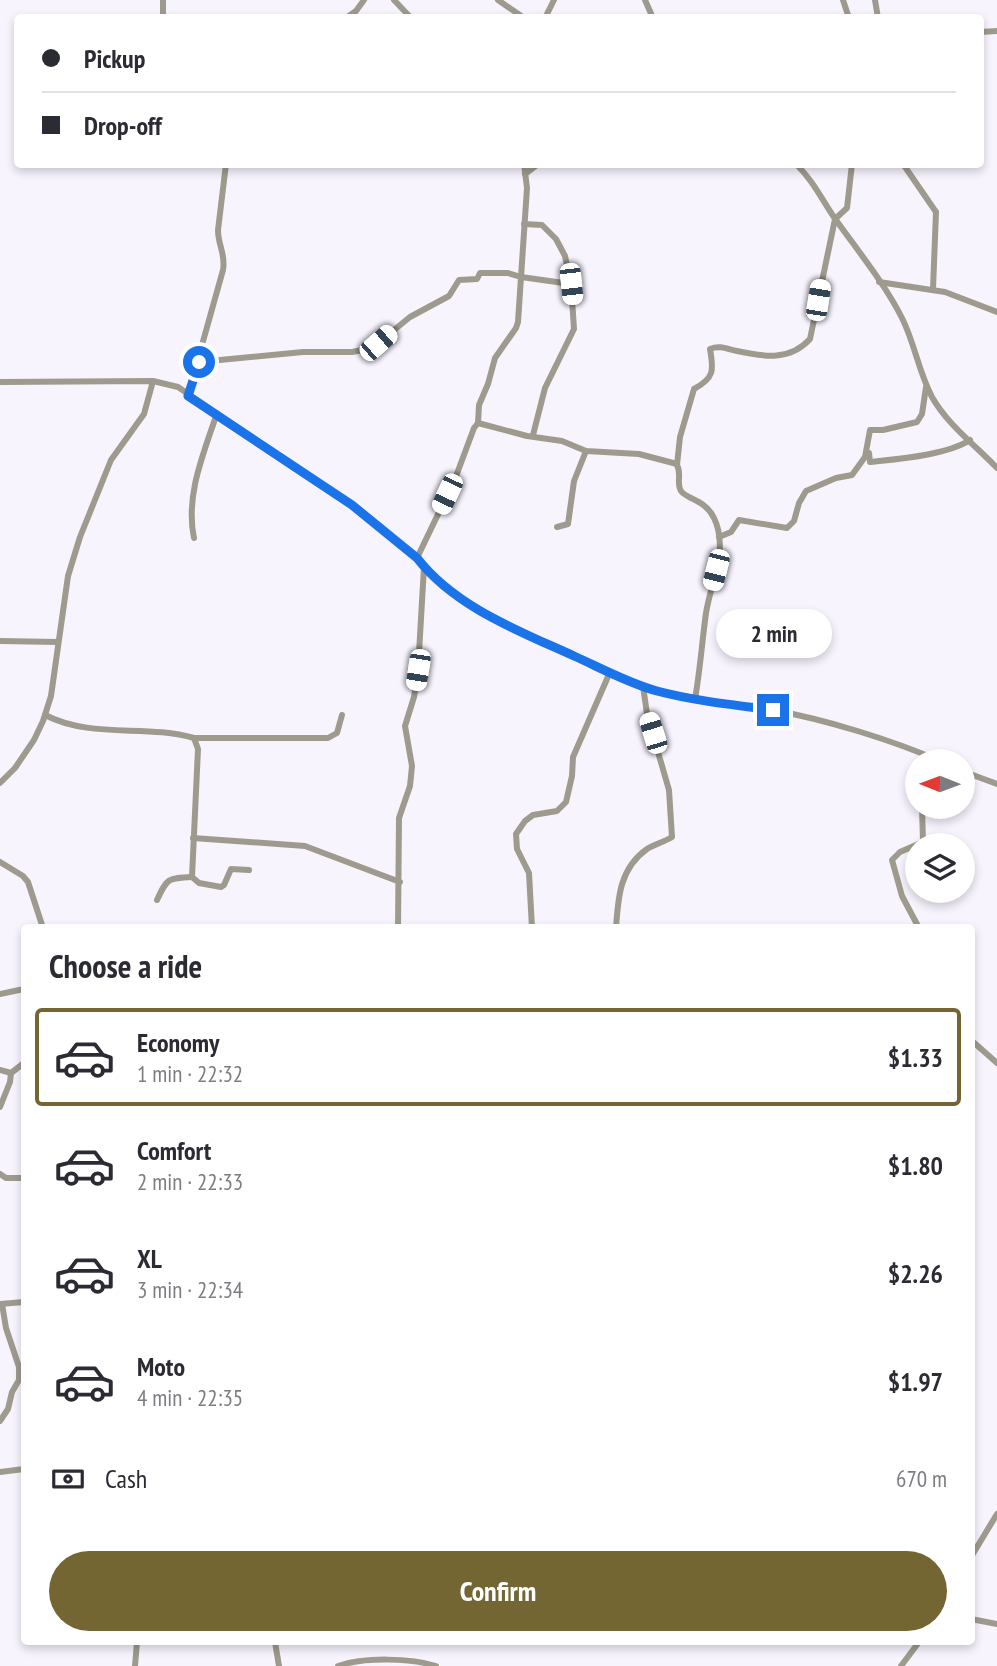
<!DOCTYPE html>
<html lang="en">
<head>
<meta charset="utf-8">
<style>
	:root { --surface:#fff; --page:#f2f2f3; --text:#2b2b33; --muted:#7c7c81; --line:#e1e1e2; --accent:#736633 }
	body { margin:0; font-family:"PT Sans Narrow",sans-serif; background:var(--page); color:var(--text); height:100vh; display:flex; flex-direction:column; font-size:26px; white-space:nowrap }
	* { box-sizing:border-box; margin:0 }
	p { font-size:23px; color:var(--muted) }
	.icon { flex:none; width:38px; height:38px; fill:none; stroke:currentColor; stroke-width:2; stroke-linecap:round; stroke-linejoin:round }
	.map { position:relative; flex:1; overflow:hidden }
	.details { position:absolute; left:21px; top:924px; width:954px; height:721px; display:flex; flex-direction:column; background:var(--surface); border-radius:7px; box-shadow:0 4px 10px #0003 }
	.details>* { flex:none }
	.guide { position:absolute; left:14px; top:14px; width:970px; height:154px; border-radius:7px; box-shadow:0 4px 10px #0003; display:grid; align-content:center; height:154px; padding:0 28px; background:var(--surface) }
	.needle { width:46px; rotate:271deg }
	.fabs { position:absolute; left:905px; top:749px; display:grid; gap:14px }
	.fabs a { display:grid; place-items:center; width:70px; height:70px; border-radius:50%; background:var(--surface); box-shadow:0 4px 10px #0003; font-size:35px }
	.end { position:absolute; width:32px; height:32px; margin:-16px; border:9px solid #1a73e8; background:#fff; box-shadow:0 0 0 4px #fff }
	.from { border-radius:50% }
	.bubble { position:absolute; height:49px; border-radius:24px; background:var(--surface); box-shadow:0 4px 10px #0003; font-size:23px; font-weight:700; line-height:49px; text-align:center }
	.car { position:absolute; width:21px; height:42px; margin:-21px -10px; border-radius:9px; box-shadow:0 0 5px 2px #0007; background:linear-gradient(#fff 24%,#345 0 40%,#fff 0 76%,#345 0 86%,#fff 0) }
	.guide b { display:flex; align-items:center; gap:24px; height:66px; font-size:26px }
	.guide b+b { border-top:2px solid var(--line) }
	.guide i { width:18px; height:18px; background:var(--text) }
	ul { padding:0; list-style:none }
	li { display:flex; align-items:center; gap:21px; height:98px; margin:0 14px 10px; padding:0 14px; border:4px solid transparent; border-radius:7px }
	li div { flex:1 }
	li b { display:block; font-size:26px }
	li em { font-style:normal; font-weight:700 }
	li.active { border-color:var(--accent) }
	li>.icon { width:63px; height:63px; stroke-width:1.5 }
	h2 { padding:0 28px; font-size:32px; line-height:84px }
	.pay { display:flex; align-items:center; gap:18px; height:77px; padding:0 28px; font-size:26px }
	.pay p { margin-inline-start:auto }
	.action { display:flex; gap:14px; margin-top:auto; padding:14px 28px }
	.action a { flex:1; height:80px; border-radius:42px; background:var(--accent); color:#fff; font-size:28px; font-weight:700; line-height:80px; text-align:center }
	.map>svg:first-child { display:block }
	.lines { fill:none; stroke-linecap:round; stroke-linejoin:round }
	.street { stroke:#9e9b8e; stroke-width:6 }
	.route { stroke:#1a73e8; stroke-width:9 }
</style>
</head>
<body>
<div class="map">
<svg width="997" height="1666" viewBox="0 0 997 1666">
	<rect width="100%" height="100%" fill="#f7f4fe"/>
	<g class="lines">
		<g class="street">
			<path d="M394,0L411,18"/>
			<path d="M498,0L524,18"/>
			<path d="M645,0L653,18"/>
			<path d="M843,0L849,18"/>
			<path d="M875,0L878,18"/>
			<path d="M163,18V0"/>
			<path d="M346,18L356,11L364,0"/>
			<path d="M545,18L554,0"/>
			<path d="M980,32L997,31"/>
			<path d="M796,164C816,184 821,199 836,220C858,251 885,284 902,318C915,344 918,370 932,397C947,424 976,446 997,468"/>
			<path d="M903,164L936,212L933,289"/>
			<path d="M525,174L538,164"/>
			<path d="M524,224L542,225L556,239L565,256L571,284L574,329L545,388L533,435"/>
			<path d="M879,282L945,292L997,312"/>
			<path d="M199,362L303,352H352L367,349L378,343L410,317L449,296L459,280L477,279L480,273H508L521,277L571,284"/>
			<path d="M0,382L153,381L178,387L352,505L417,558C445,595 493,619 534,638C574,656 614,678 657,691C694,702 734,703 772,710C824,719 892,740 940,761"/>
			<path d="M188,395L223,270C226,254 218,246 218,230L226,164"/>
			<path d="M478,423L527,436L562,441L586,451L639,454L677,464"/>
			<path d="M869,453L870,462C898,459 947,455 970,440"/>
			<path d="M557,527L568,524L574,481L586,451"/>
			<path d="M719,537L731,532L739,520L787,528L794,521L799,503L806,491L836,478L852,475L865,457L870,430H883L917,422L922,414L926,387"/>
			<path d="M194,538C185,495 204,453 217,413"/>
			<path d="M417,558L455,479L474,428L478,423L479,405L488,384L495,358L516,328L518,322L527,188L524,164"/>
			<path d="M0,641L58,642"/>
			<path d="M695,699C700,671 702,642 706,613C711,581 729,549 714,518C705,499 686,499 681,491C676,483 682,474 677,465L680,437L694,389C714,378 714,371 710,349C720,345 727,349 737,351C765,357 790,361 810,339L835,219L847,208L852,164"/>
			<path d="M45,715C92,739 145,724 194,738L198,749L192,877L199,883L221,887L224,885L231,869L249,870"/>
			<path d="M194,738H328L337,733L342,715"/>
			<path d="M962,771L997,784"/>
			<path d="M0,783L15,768L34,740L43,721L51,696L68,576L80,537L111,460L144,414L153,381"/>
			<path d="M193,838L305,846L400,882"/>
			<path d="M0,862L23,876L28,882L43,928"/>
			<path d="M157,900C167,878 168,878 192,877"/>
			<path d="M398,928L399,818L410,786L412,766L405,726L414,697L418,670L424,567"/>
			<path d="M532,928L529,873L517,849L516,834L525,821L533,815L557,811L566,802L572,776L573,757L610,672"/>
			<path d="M616,928C618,897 620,868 647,849C655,844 664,842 672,837L669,790L647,714L643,686"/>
			<path d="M919,928L902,896L892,860L900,852L923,842L922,807"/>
			<path d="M0,994L24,989"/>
			<path d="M971,1040L997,1063"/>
			<path d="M0,1070L11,1073L24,1063"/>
			<path d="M0,1107L10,1082L11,1073"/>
			<path d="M0,1174L6,1178H24"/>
			<path d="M0,1304L24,1302"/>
			<path d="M0,1421L8,1409L12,1392L19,1380V1367L6,1328L2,1304"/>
			<path d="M0,1472L24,1469"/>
			<path d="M971,1557L997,1514"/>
			<path d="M971,1619L997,1624"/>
			<path d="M275,1642L279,1666"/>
			<path d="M135,1666L137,1642"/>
			<path d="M338,1666C363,1657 412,1658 436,1666"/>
			<path d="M901,1666L919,1642"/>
		</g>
	</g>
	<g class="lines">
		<path class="route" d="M199,362L188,396L352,505L417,558C455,607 519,631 574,656C601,668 628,683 657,691C695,701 735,705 773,710"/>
	</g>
</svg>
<div class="fabs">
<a><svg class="needle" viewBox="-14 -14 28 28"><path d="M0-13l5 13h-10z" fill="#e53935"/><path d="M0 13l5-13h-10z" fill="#7c7c81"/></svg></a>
<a><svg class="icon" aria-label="layers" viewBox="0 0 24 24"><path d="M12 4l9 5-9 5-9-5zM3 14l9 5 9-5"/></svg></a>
</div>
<i class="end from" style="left:199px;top:362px"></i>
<i class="end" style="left:773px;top:710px"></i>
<div class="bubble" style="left:716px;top:609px;width:116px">2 min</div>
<i class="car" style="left:571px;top:284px;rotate:174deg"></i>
<i class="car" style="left:818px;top:300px;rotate:9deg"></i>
<i class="car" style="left:378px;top:343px;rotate:49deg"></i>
<i class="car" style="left:447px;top:494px;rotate:205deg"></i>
<i class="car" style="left:716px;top:570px;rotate:194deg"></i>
<i class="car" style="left:418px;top:670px;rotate:189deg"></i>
<i class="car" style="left:653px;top:733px;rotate:343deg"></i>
<div class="guide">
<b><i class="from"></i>Pickup</b>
<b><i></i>Drop-off</b>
</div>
<section class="details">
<h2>Choose a ride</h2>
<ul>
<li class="active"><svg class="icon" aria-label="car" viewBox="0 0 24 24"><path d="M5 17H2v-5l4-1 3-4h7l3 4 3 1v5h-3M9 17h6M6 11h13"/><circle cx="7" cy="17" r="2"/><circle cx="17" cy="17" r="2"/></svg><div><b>Economy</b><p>1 min · 22:32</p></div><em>$1.33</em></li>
<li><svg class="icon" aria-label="car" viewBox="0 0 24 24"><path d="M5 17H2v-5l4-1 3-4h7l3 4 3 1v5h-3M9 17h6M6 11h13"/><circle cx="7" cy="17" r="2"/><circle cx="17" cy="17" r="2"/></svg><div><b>Comfort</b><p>2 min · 22:33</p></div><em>$1.80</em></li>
<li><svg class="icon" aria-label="car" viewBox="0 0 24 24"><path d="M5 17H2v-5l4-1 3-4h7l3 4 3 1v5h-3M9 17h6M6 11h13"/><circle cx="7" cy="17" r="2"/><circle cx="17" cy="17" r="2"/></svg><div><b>XL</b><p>3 min · 22:34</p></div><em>$2.26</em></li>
<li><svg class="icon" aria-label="car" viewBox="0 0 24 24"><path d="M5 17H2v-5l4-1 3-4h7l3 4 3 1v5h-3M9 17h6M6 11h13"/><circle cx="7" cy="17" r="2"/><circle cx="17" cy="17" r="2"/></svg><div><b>Moto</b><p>4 min · 22:35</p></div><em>$1.97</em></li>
</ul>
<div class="pay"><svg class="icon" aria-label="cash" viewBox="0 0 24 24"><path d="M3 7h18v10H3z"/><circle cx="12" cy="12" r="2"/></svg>Cash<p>670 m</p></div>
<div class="action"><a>Confirm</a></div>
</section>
</div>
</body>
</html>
